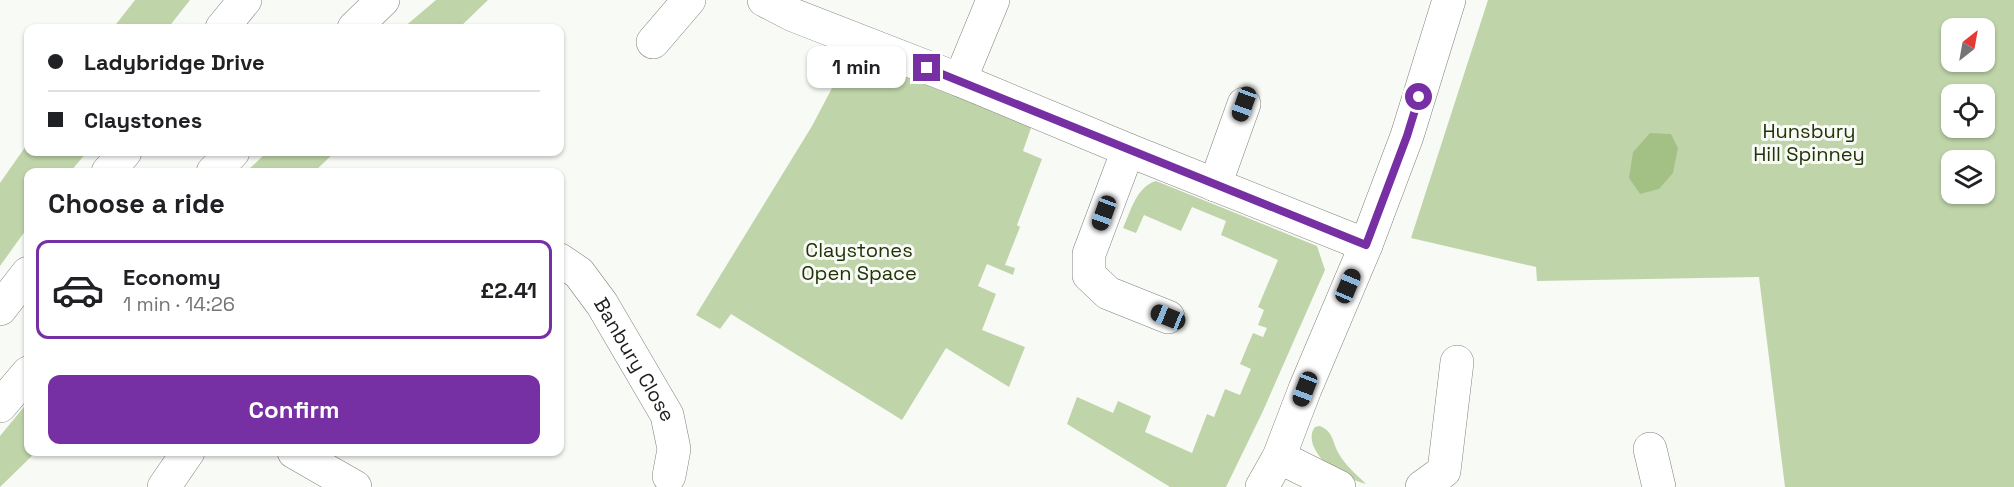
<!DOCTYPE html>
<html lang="en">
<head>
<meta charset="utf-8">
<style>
	:root { --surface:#fff; --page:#f2f2f2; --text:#202124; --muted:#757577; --line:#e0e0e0; --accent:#7730a3 }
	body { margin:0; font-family:"Space Grotesk",sans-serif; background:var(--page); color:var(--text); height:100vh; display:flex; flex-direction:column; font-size:22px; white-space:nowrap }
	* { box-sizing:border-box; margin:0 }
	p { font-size:20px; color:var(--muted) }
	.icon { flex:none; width:33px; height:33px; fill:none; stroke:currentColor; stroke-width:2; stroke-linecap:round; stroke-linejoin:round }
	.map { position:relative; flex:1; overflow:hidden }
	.drawer { position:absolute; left:24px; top:168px; width:540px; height:288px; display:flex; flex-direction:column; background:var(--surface); border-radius:12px; box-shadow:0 2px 4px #0004 }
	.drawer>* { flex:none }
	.guide { position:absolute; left:24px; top:24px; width:540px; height:132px; border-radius:12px; box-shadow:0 2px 4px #0004; display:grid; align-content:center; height:132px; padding:0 24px; background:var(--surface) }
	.needle { width:39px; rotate:31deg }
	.fabs { position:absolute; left:1941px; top:18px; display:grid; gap:12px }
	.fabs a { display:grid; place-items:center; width:54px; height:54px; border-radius:12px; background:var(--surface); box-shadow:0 2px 4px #0004; font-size:30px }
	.end { position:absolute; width:27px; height:27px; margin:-14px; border:8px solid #7730a3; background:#fff; box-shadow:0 0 0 3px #fff }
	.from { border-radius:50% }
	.bubble { position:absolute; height:42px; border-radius:12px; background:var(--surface); box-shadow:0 2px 4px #0004; font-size:20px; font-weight:700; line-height:42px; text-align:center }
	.car { position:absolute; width:18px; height:36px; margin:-18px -9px; border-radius:8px; box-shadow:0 0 4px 2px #0007; background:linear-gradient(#222 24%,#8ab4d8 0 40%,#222 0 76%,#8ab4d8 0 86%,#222 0) }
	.guide b { display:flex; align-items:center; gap:21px; height:57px; font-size:22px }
	.guide b+b { border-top:2px solid var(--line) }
	.guide i { width:15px; height:15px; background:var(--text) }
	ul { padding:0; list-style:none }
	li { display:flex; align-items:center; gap:18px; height:99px; margin:0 12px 9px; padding:0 12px; border:3px solid var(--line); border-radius:12px }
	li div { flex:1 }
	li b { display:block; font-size:22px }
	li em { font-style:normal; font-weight:700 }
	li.on { border-color:var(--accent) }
	li>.icon { width:54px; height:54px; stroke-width:1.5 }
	h2 { padding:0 24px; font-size:27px; line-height:72px }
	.action { display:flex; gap:12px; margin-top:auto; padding:12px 24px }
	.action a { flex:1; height:69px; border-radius:12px; background:var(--accent); color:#fff; font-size:24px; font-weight:700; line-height:69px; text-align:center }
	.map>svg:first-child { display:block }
	.green { fill:#bfd5a9; fill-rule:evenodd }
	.water { fill:#a4c185 }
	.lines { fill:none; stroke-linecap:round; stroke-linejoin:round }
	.minor-casing { stroke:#80827e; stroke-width:34 }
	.tertiary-casing { stroke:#80827e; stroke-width:34 }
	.trunk-casing { stroke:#80827e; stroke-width:34 }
	.minor { stroke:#fff; stroke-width:33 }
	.tertiary { stroke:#fff; stroke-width:33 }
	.trunk { stroke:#fff; stroke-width:33 }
	.route { stroke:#7730a3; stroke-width:8 }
	.labels { text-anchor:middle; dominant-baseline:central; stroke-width:6; stroke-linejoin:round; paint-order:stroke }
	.park-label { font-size:20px; fill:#213307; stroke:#f8faf6 }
	.street-label { font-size:20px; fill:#1e1f1d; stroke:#f8faf6 }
</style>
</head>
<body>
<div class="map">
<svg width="2014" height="487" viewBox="0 0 2014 487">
	<rect width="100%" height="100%" fill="#f8faf6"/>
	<g class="green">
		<path d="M135,0H190L168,28H113Z"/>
		<path d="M436,0H488L459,28H403Z"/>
		<path d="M1488,0H2014V487H1785L1759,277L1537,281L1536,267L1411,238ZM1952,28H1984V62H1952ZM1952,94H1984V128H1952ZM1952,160H1984V194H1952Z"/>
		<path d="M850,54L1032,125L1023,151L1042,159L1017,225L1020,227L1005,265L1015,268L1013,275L987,264L978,286L996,294L982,330L1025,347L1009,387L946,348L902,420L731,314L720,329L696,315L812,126Z"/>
		<path d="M28,143V152H87L70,172H28V227L0,266V183Z"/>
		<path d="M267,152H335L314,172H246Z"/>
		<path d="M1156,181L1317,246L1325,270L1263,411L1226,487H1170L1067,424L1077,397L1113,413L1118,401L1151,416L1145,432L1192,453L1207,414L1214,417L1225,389L1240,395L1251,369L1240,364L1253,333L1263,337L1267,328L1258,325L1264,310L1258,307L1278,260L1221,235L1226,221L1192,207L1181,231L1144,215L1136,233L1123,228C1131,211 1136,187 1156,181Z"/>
		<path d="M28,402V452H36L0,487V436Z"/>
		<path d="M1320,426C1334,432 1332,442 1339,454C1345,465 1357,475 1366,484C1344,477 1322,467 1313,445C1311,438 1311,432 1315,427Z"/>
	</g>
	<path class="water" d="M1650,133L1671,134L1678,148L1673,173L1659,189L1640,194L1629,178L1633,152Z"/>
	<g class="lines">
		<defs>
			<g id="minor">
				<path d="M764,0L793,15L960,80L1128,150L1366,245"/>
				<path d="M653,42L689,0"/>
				<path d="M960,80L993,0"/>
				<path d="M1128,150L1089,254V275L1108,293L1168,317"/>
				<path d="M1215,185L1244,104"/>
				<path id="s1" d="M560,260L579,273L602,304L667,415L674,449L669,476"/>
				<path d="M1650,449L1659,487"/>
				<path d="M294,452L355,487"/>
				<path d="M1279,457L1339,487"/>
				<path d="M164,487L188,452"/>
				<path d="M1422,487L1444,471L1457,362"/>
			</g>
			<path id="tertiary" d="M1262,487L1279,457L1305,389L1366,245L1407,136L1449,0"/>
			<g id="trunk">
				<path d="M222,28L245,0"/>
				<path d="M354,28L383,0"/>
				<path d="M108,172L125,152"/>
				<path d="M213,172L233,152"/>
				<path d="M0,309L28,273"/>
				<path d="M0,406L28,373"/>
			</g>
		</defs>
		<use href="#minor" class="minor-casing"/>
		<use href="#tertiary" class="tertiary-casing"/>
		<use href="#trunk" class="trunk-casing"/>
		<use href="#minor" class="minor"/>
		<use href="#tertiary" class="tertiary"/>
		<use href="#trunk" class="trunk"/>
	</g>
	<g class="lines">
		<path class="route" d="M927,68L1366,245L1407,136L1419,97"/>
	</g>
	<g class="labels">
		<g class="park-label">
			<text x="1809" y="131">Hunsbury<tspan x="1809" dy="23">Hill Spinney</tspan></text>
			<text x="859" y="250">Claystones<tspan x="859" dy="23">Open Space</tspan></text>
		</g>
		<g class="street-label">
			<text stroke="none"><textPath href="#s1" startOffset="126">Banbury Close</textPath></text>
		</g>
	</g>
</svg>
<div class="fabs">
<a><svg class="needle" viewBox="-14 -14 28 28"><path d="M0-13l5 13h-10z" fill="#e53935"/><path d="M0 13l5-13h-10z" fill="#757577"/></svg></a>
<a><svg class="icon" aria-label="locate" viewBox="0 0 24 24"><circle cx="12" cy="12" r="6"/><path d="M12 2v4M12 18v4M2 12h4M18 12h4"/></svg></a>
<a><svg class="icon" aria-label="layers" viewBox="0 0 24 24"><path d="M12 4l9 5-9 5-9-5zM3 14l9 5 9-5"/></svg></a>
</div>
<i class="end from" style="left:1419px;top:97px"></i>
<i class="end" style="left:927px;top:68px"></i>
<div class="bubble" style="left:807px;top:46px;width:99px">1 min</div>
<i class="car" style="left:1244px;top:104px;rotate:200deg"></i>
<i class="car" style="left:1104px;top:213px;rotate:200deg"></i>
<i class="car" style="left:1348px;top:286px;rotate:23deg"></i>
<i class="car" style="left:1168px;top:317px;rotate:292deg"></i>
<i class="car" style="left:1305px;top:389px;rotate:201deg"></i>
<div class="guide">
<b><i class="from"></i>Ladybridge Drive</b>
<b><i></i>Claystones</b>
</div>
<section class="drawer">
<h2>Choose a ride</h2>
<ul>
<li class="on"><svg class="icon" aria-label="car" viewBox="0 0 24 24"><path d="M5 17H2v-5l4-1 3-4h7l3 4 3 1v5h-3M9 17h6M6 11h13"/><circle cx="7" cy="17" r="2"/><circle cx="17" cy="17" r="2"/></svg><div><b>Economy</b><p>1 min · 14:26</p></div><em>£2.41</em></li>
</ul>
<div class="action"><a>Confirm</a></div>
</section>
</div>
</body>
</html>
